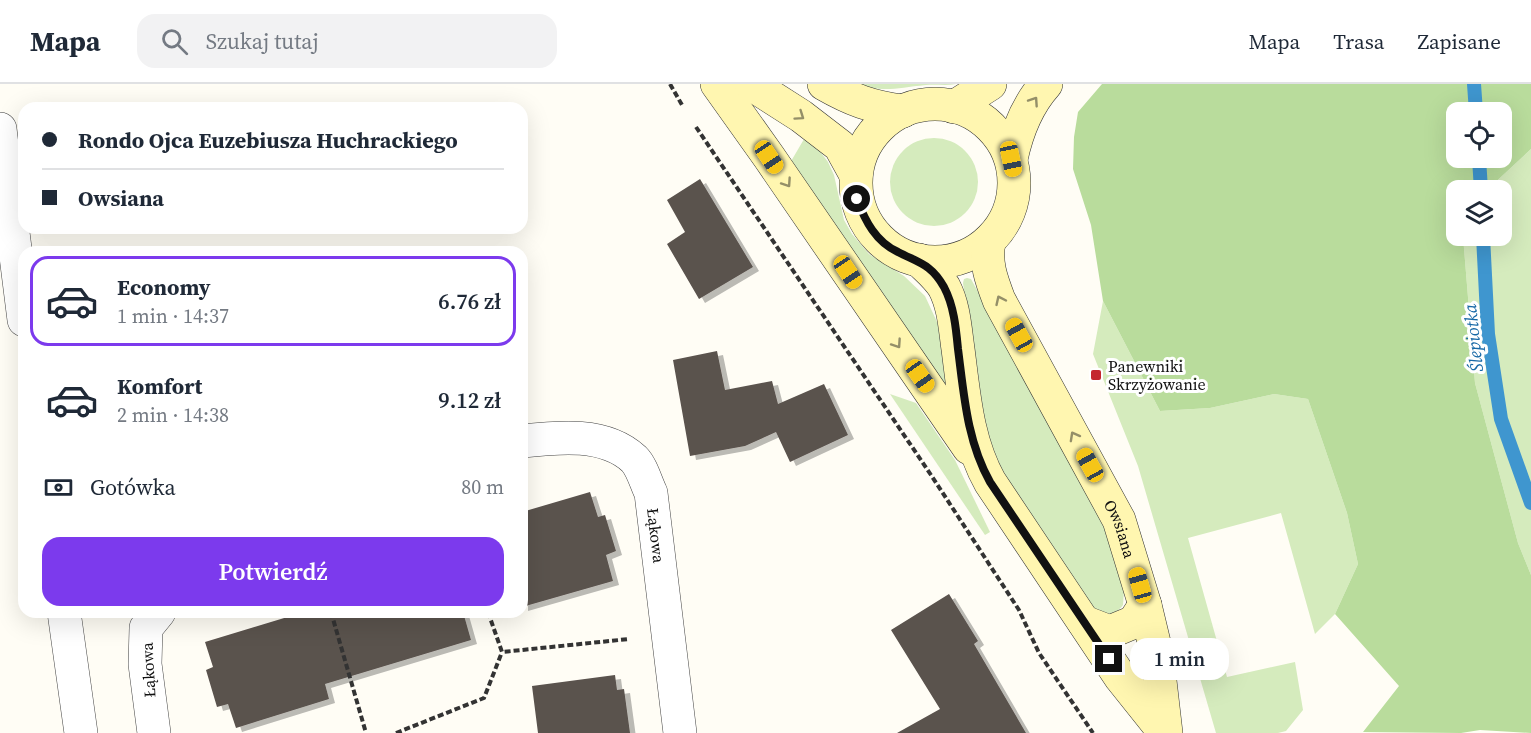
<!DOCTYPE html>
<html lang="pl">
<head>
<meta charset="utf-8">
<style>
	:root { --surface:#fff; --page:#f2f2f3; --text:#1f2937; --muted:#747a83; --line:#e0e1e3; --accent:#7c3aed }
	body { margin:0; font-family:"Source Serif 4",serif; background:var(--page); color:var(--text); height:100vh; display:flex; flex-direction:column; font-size:22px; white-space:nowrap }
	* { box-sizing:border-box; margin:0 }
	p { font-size:20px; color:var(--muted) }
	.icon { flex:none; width:33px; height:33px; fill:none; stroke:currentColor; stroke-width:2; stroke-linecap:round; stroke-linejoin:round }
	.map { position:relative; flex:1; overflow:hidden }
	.panel { position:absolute; left:18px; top:162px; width:510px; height:372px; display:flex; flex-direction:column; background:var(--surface); border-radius:18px; box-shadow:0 6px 24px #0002 }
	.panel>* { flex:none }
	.guide { position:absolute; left:18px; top:18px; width:510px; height:132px; border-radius:18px; box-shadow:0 6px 24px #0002; display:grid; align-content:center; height:132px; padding:0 24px; background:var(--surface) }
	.controls { position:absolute; left:1446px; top:18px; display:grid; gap:12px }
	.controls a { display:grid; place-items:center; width:66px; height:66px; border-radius:12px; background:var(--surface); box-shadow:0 6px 24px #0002; font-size:30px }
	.end { position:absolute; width:27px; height:27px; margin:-14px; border:8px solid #111; background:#fff; box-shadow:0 0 0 3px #fff }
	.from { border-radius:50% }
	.bubble { position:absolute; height:42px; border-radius:18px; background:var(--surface); box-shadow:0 6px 24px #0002; font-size:20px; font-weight:600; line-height:42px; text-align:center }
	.car { position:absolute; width:18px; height:36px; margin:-18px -9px; border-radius:8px; box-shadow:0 0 4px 2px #0007; background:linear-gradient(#f5c518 24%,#345 0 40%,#f5c518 0 76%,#345 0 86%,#f5c518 0) }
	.guide b { display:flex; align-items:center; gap:21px; height:57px; font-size:22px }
	.guide b+b { border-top:2px solid var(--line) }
	.guide i { width:15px; height:15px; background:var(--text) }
	ul { padding:10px 0 0; list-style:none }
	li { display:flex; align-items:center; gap:18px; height:90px; margin:0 12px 9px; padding:0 12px; border:3px solid transparent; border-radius:18px }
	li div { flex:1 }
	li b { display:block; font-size:22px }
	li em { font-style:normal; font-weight:600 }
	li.current { border-color:var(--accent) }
	li>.icon { width:54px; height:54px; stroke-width:1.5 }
	.pay { display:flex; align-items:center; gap:15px; height:66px; padding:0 24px; font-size:22px }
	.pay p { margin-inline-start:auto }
	.button { display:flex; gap:12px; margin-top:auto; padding:12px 24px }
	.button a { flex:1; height:69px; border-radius:18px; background:var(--accent); color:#fff; font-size:24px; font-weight:600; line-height:69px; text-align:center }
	header { display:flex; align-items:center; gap:36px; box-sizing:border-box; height:84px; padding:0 30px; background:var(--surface); border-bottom:2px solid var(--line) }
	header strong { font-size:28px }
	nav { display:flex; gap:33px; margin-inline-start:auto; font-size:21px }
	.search { width:420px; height:54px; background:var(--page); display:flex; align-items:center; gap:15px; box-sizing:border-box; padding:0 21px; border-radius:18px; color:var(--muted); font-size:22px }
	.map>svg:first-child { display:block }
	.green { fill:#d5ebbd }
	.forest { fill:#b9dc9c; fill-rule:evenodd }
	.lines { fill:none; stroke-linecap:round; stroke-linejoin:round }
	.stream { stroke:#3f96cf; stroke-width:14 }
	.building { fill:#5a524d; filter:url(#shadow) }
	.street-casing { stroke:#444; stroke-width:34 }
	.secondary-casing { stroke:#333; stroke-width:34 }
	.path { stroke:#333; stroke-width:4; stroke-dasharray:6 3; stroke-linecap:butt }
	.street { stroke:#fff; stroke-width:33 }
	.secondary { stroke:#fff6b0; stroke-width:33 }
	.oneway { stroke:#948f68 }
	.route { stroke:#111; stroke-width:8 }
	.poi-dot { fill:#c4262e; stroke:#fff; stroke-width:2 }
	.labels { text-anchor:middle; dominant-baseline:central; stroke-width:6; stroke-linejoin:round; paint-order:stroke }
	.poi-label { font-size:16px; fill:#111; stroke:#fff; text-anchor:start }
	.street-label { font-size:16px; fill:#111; stroke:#fff }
	.water-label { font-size:18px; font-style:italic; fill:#1768a6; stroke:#fff }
</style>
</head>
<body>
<header>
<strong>Mapa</strong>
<div class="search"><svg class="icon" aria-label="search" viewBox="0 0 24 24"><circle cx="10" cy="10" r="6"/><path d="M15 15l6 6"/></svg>Szukaj tutaj</div>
<nav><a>Mapa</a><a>Trasa</a><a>Zapisane</a></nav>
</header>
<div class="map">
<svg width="1531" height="649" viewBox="0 0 1531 649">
	<defs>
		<filter id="shadow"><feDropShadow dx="6" dy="4" stdDeviation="0" flood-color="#0004"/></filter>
	</defs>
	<rect width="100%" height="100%" fill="#fffdf5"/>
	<g class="green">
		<path d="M854,0H956C946,2 936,0 926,1C896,4 885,9 854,0Z"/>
		<path d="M807,50L828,78L834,91L844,136L852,150L869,170L904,192L925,212L938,240L947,304L790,79Z"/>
		<circle cx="934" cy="98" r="44"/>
		<path d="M1531,65V491L1518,459L1475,299L1463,152H1502V106H1487Z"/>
		<path d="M967,194L971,195L1097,426L1104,442L1124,507L1123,521C1114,533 1106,531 1093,525L995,378L980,321L963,199L964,195Z"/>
		<path d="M1103,217L1160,327L1210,324L1274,310L1308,315L1347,429L1358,480L1335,530L1315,550L1281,429L1188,454L1227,593L1295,578L1303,626L1286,647L1278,649H1216L1138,382L1093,270Z"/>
		<path d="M890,310L916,319L955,376L990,448L985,451Z"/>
	</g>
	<path class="forest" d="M1102,0H1531V65L1487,106H1456V152H1463L1475,299L1518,459L1531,491V649L1480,646L1461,649L1363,648L1399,602L1335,530L1358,480L1347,429L1308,315L1274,310L1210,324L1160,327L1103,217L1091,141L1073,85L1074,53L1078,28ZM1456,28H1502V74H1456Z"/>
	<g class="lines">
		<g class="stream">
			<path d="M1474,0L1476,28"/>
			<path d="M1479,74L1481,106"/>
			<path d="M1483,152L1488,250L1501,335L1531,419"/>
		</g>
	</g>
	<g class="building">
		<path d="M700,95L753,183L699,215L667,160L685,148L667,116Z"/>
		<path d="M717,267L725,306L772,297L778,320L824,300L848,351L790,378L776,348L745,362L690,372L673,276Z"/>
		<path d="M590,408L598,433L605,431L616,467L606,471L613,497L522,523V428Z"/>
		<path d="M949,510L978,557L974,560L1026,649H897L940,625L891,546Z"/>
		<path d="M304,528H463L471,556L325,600L329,615L236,644L228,620L217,623L206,586L213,583L205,558Z"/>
		<path d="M615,591L617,606L624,605L630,649H538L532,602Z"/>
	</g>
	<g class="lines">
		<defs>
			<g id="street">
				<path d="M0,45L24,236"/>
				<path id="s1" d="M522,357C559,353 605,348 634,375C642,383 646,399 651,409L680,649"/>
				<path d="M64,528L81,649"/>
				<path d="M154,649L145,580L146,544L159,528"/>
			</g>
			<g id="secondary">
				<path d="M717,0L769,73L969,364"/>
				<path d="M751,0L801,32L840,62L856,91"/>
				<path d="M824,0C852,16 871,23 903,27"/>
				<circle cx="935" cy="99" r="79"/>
				<path d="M954,23L990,0"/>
				<path d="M1011,75C1017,47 1027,21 1046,0"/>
				<path id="s2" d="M989,157C985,179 991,195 999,216L1119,436L1145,521L1157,571L1166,649"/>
				<path d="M919,176C928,185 937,192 944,203C954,222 955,244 958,265C964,311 967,357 990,398L1121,594L1165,649"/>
				<path d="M1084,538L1110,548L1134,538L1145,521"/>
			</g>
		</defs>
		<use href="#street" class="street-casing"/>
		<use href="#secondary" class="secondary-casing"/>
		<g class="path">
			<path d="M670,0L682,21"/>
			<path d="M696,43L931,391L1019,526L1039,569L1093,649"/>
			<path d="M331,528L366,649"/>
			<path d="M488,528L502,568L629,555"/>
			<path d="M396,649L484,614L502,568"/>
		</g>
		<use href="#street" class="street"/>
		<use href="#secondary" class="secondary"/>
	</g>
	<defs><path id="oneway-chevron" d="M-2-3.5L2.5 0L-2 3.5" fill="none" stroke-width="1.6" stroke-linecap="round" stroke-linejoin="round" transform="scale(1.5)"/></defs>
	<g class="oneway">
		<use href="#oneway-chevron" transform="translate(1034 17) rotate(-56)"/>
		<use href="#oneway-chevron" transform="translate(800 32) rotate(35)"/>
		<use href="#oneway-chevron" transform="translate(787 99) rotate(56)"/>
		<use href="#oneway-chevron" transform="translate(1000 216) rotate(-115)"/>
		<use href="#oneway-chevron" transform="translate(897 260) rotate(56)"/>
		<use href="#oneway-chevron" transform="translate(1074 352) rotate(-119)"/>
	</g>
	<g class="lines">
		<path class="route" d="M857,115C865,137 876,158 898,168C919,179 931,180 944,203C954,222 956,244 958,265C964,311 967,357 990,398L1109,575"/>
	</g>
	<rect class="poi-dot" x="1090" y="285" width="12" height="12" rx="3"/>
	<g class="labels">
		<g class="poi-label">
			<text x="1108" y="282">Panewniki<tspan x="1108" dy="18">Skrzyżowanie</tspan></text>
		</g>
		<g class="street-label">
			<text stroke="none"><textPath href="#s2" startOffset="320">Owsiana</textPath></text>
			<text stroke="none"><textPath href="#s1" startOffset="198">Łąkowa</textPath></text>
			<text transform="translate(148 586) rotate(-93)">Łąkowa</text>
		</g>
		<g class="water-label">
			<text transform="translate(1473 254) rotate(-96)">Ślepiotka</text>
		</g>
	</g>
</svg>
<div class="controls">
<a><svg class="icon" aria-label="locate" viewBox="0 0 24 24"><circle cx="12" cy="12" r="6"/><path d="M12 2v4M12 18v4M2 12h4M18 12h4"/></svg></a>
<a><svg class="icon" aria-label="layers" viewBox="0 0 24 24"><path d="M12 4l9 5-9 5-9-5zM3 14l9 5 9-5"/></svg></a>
</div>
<i class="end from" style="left:857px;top:115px"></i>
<i class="end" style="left:1109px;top:575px"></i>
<div class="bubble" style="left:1130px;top:554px;width:99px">1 min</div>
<i class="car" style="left:769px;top:73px;rotate:146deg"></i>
<i class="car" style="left:1011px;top:75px;rotate:168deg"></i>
<i class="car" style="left:848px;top:188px;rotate:146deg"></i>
<i class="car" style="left:1019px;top:251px;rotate:331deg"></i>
<i class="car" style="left:920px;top:292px;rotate:145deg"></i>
<i class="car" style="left:1090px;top:381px;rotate:331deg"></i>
<i class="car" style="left:1140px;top:501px;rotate:344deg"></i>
<div class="guide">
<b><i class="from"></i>Rondo Ojca Euzebiusza Huchrackiego</b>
<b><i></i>Owsiana</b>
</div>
<section class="panel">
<ul>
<li class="current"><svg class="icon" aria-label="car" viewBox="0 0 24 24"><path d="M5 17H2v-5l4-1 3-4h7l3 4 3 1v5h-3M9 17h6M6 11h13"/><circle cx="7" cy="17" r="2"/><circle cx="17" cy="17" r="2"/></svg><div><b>Economy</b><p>1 min · 14:37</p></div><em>6.76 zł</em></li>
<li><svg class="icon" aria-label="car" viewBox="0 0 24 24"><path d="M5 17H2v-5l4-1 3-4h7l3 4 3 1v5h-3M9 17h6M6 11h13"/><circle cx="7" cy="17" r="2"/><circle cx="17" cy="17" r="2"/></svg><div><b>Komfort</b><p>2 min · 14:38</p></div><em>9.12 zł</em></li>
</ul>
<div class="pay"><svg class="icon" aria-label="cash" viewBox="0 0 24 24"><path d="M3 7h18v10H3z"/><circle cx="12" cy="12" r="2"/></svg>Gotówka<p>80 m</p></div>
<div class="button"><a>Potwierdź</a></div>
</section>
</div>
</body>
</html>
